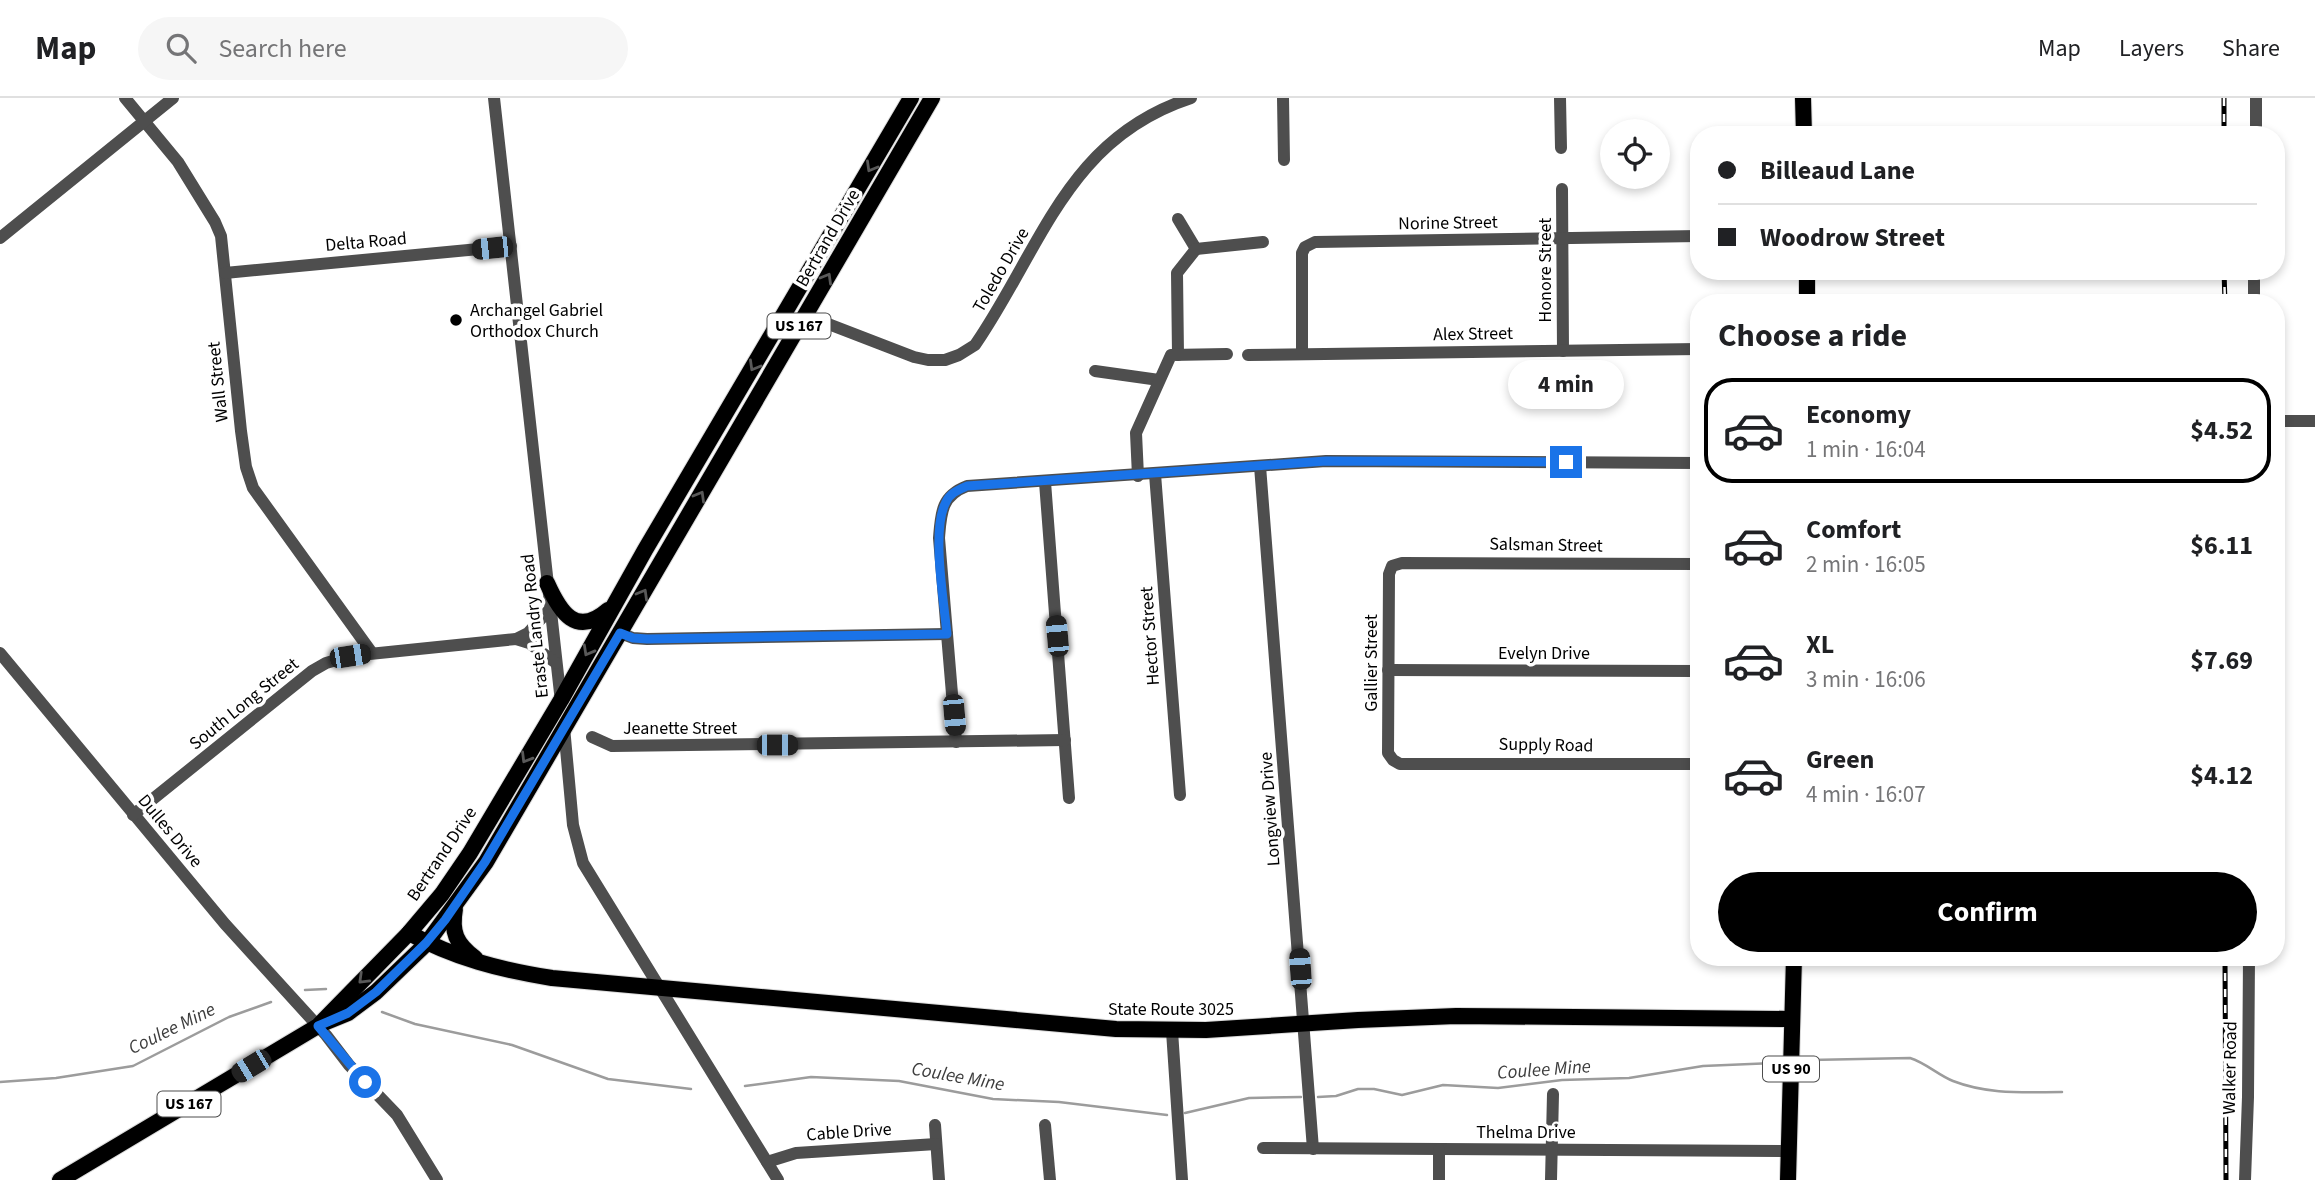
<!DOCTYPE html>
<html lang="en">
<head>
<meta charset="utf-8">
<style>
	:root { --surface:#fff; --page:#f6f6f6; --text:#202124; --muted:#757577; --line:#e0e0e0; --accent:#000 }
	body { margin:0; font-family:"Source Sans 3",sans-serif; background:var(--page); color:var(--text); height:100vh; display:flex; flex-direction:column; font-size:26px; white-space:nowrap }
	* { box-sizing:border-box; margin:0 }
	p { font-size:23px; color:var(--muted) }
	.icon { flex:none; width:38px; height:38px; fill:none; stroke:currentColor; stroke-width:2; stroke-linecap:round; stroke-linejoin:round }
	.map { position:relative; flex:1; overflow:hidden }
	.drawer { position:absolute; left:1690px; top:196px; width:595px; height:672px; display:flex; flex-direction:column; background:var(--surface); border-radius:28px; box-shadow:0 4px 10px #0003 }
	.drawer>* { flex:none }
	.hud { position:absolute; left:1690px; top:28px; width:595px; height:154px; border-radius:28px; box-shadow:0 4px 10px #0003; display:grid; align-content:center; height:154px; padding:0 28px; background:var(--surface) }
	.buttons { position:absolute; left:1600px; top:21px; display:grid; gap:14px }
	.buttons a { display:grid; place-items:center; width:70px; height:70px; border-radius:50%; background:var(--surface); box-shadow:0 4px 10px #0003; font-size:35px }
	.end { position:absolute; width:32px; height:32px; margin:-16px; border:9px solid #1a73e8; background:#fff; box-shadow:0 0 0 4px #fff }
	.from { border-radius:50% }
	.bubble { position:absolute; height:49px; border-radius:24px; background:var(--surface); box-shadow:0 4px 10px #0003; font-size:23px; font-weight:700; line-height:49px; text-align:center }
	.car { position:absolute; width:21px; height:42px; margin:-21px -10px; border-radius:9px; box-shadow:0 0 5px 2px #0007; background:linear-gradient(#222 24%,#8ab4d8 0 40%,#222 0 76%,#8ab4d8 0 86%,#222 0) }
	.hud b { display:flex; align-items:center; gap:24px; height:66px; font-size:26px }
	.hud b+b { border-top:2px solid var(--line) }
	.hud i { width:18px; height:18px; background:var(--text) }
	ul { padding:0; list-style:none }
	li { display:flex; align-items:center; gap:21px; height:105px; margin:0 14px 10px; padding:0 14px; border:4px solid transparent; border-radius:28px }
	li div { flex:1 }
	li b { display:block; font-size:26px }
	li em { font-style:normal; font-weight:700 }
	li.active { border-color:var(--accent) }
	li>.icon { width:63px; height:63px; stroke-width:1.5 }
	h2 { padding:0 28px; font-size:32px; line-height:84px }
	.button { display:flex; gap:14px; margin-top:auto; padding:14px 28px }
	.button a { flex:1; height:80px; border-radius:42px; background:var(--accent); color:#fff; font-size:28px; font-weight:700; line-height:80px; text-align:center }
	header { display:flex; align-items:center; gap:42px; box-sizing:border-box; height:98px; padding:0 35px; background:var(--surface); border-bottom:2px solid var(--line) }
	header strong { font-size:33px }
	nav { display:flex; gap:38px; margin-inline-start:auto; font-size:24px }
	.search { width:490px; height:63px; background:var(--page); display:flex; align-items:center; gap:18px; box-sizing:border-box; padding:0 24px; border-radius:38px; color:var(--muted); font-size:26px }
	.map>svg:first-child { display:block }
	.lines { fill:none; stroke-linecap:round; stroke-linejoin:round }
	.stream { stroke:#9c9c9c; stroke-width:2.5 }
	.major-casing { stroke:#dbdbdb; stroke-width:18 }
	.minor { stroke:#4e4e4e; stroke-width:12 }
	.major { stroke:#000; stroke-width:16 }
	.rail-casing { stroke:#000; stroke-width:5 }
	.rail { stroke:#fff; stroke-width:2.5; stroke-dasharray:8; stroke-linecap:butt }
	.oneway { stroke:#595959 }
	.route { stroke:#1a73e8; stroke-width:9 }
	.poi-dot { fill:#000; stroke:#fff; stroke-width:2.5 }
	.labels { text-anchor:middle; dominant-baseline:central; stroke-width:7; stroke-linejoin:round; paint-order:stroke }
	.shield { fill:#fff; stroke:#4c4c4c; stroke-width:2 }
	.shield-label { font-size:16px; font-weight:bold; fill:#000 }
	.street-label { font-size:18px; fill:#000; stroke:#fff }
	.poi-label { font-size:18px; fill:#000; stroke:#fff; text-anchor:start }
	.water-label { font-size:19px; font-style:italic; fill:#3d3d3d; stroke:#fff }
</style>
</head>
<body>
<header>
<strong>Map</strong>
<div class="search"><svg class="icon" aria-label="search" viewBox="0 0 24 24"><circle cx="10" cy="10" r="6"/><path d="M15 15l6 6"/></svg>Search here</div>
<nav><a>Map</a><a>Layers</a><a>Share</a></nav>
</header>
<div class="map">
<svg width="2315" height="1082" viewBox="0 0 2315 1082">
	<rect width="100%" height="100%" fill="#fff"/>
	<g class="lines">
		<g class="stream">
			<path d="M305,892L326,891"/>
			<path d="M382,914L415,926L512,947L608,981L691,991"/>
			<path d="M1810,962L1910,960C1926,965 1938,977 1953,983C1989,997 2025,994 2062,994"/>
			<path d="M0,984L56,980L133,968L229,919L271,904"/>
			<path d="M745,988L811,979L899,983L993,1001L1059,1004L1167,1017"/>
			<path d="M1318,999L1336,998L1358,991H1374L1402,997L1443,987L1498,990L1562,982L1629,980L1703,968L1774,965"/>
			<path d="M1185,1015L1249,1000L1301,999"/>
		</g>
		<defs>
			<g id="major">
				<path d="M1803,0L1804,37"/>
				<path d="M1807,173V205"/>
				<path d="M547,485C560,514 576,540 608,512"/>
				<path d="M455,811C451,834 456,846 475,860"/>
				<path d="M409,835C454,860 501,872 552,880L1116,931L1206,932L1358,922L1456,918L1792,921"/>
				<path d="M326,924L348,915L376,894L427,845L486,764L932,0"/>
				<path d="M60,1082L318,928L409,835L442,796L470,755L561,602L645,452L911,0"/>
				<path d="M1788,1082L1794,859"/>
			</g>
		</defs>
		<use href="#major" class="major-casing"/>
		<g class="minor">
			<path d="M125,0L178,64L215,124L221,138L241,333L246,369L253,390L372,555"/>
			<path d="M494,0L561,604"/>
			<path d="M1283,0L1284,62"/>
			<path d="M1560,0L1561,50"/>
			<path d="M2256,37V0"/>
			<path d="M1562,91L1563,253"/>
			<path d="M1178,121L1196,151L1263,144"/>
			<path d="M0,140L173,0"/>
			<path d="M225,175L511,148"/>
			<path d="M2254,205V173"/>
			<path d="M805,217L914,259L928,262H945L959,257L975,247L981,238C1044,142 1071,39 1191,0"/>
			<path d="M1302,255V155L1305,149L1315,144L1699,138"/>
			<path d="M1178,257L1177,175L1196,151"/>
			<path d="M1248,257L1699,251"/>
			<path d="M1095,273L1159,282"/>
			<path d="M2277,323H2315"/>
			<path d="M1260,368L1313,1051"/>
			<path d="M1155,376L1180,697"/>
			<path d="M1138,378L1136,335L1171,257L1227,256"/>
			<path d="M1045,384L1069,700"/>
			<path d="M1699,466L1402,465L1392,468L1389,476L1388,655L1393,662L1400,666H1699"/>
			<path d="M620,535L633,540L647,541L947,536"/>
			<path d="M516,541L529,545L556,565"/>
			<path d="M0,555L225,826L326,937L349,967L397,1017L437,1082"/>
			<path d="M1388,572L1699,573"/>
			<path d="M564,629L573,727L583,765L778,1082"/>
			<path d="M592,639L612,648L1065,642"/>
			<path d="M956,644L939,440C941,415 941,398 967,388L1326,363L1699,365"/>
			<path d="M133,717L312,573L326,565L350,558L516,541L528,535L550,511"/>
			<path d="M1172,933L1182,1082"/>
			<path d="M935,1027L939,1082"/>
			<path d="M1045,1027L1050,1082"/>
			<path d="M1263,1050L1789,1053"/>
			<path d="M767,1064L796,1055L936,1046"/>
			<path d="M1439,1082V1052"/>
			<path d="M1551,1082L1553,996"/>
			<path d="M2245,1082L2248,999L2249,859"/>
		</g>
		<use href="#major" class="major"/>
		<defs>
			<g id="rail">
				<path d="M2224,0V37"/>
				<path d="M2224,173L2225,205"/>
				<path d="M2225,859L2226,1082"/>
			</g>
		</defs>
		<use href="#rail" class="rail-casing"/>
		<use href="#rail" class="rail"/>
	</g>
	<defs><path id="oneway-chevron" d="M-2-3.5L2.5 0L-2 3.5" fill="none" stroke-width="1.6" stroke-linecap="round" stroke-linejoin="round" transform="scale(1.75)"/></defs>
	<g class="oneway">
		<use href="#oneway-chevron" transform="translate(871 69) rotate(120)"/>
		<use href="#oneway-chevron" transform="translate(827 180) rotate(-60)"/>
		<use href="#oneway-chevron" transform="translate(754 268) rotate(120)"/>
		<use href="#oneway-chevron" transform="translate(700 398) rotate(-60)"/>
		<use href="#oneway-chevron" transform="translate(643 496) rotate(-60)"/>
		<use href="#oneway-chevron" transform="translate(588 553) rotate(119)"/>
		<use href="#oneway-chevron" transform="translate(526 660) rotate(121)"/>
		<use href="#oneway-chevron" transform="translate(363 881) rotate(136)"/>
	</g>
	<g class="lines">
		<path class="route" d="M365,984L318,928L348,915L376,894L426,845L445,822L485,764L620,535L633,540L647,541L947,536C944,504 931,431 946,404C950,395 958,392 967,388L1326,363L1566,364"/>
	</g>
	<circle class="poi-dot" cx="456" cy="222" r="7"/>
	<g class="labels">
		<g class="shield">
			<rect x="767.5" y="215.5" width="63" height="25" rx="5"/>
			<rect x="1763" y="958.5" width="56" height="25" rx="5"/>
			<rect x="157.5" y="993.5" width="63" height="25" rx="5"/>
		</g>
		<g class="shield-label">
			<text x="799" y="228">US 167</text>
			<text x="1791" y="971">US 90</text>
			<text x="189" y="1006">US 167</text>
		</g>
		<g class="street-label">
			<text transform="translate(1448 125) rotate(-1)">Norine Street</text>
			<text transform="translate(828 140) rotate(-60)">Bertrand Drive</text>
			<text transform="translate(366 144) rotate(-5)">Delta Road</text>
			<text transform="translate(1001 172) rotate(-60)">Toledo Drive</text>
			<text transform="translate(1545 172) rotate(-90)">Honore Street</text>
			<text transform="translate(1473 236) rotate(-1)">Alex Street</text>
			<text transform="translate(218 284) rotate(-96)">Wall Street</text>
			<text transform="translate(1546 447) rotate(1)">Salsman Street</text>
			<text transform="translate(535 528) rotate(-96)">Eraste Landry Road</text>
			<text transform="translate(1150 538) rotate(-94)">Hector Street</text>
			<text x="1544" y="555">Evelyn Drive</text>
			<text transform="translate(1371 565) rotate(-90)">Gallier Street</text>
			<text transform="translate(244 606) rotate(-39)">South Long Street</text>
			<text x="680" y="630">Jeanette Street</text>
			<text transform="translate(1546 647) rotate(1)">Supply Road</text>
			<text transform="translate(1270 711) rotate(-94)">Longview Drive</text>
			<text transform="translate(170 733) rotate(50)">Dulles Drive</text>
			<text transform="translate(442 756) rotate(-56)">Bertrand Drive</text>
			<text x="1171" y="911">State Route 3025</text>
			<text transform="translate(2230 970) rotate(-89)">Walker Road</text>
			<text transform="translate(849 1034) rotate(-4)">Cable Drive</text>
			<text x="1526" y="1034">Thelma Drive</text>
		</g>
		<g class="poi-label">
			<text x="470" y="212">Archangel Gabriel<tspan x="470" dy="21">Orthodox Church</tspan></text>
		</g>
		<g class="water-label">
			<text transform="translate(172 931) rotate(-26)">Coulee Mine</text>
			<text transform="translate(1544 972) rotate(-4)">Coulee Mine</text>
			<text transform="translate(958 979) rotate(10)">Coulee Mine</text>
		</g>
	</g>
</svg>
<div class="buttons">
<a><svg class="icon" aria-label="locate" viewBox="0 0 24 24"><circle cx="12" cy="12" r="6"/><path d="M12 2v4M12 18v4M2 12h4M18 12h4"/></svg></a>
</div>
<i class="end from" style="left:365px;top:984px"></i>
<i class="end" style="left:1566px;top:364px"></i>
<div class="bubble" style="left:1508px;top:262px;width:116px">4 min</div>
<i class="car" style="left:492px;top:150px;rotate:264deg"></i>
<i class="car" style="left:1057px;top:538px;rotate:355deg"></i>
<i class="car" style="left:350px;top:558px;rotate:81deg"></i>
<i class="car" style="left:954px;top:617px;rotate:175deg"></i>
<i class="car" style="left:777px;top:647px;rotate:90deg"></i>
<i class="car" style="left:1300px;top:871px;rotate:356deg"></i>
<i class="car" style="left:251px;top:968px;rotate:239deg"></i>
<div class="hud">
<b><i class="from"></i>Billeaud Lane</b>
<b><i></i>Woodrow Street</b>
</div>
<section class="drawer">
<h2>Choose a ride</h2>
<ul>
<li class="active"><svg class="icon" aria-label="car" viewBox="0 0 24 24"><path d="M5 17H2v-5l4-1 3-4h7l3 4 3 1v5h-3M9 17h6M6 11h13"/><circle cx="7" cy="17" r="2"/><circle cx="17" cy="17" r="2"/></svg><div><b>Economy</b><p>1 min · 16:04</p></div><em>$4.52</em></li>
<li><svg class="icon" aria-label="car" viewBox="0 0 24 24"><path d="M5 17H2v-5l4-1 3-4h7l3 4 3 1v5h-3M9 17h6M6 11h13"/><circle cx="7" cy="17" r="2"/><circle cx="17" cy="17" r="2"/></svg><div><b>Comfort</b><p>2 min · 16:05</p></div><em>$6.11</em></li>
<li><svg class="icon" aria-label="car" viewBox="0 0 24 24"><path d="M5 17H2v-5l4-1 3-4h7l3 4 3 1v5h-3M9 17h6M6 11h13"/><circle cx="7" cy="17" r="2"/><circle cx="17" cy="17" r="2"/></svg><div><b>XL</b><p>3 min · 16:06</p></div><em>$7.69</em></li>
<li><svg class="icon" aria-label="car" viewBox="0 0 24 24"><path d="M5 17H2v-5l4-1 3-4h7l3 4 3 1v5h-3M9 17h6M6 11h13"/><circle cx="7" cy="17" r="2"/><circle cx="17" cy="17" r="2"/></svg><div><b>Green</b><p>4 min · 16:07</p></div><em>$4.12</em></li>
</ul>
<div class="button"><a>Confirm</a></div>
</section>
</div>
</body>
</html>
